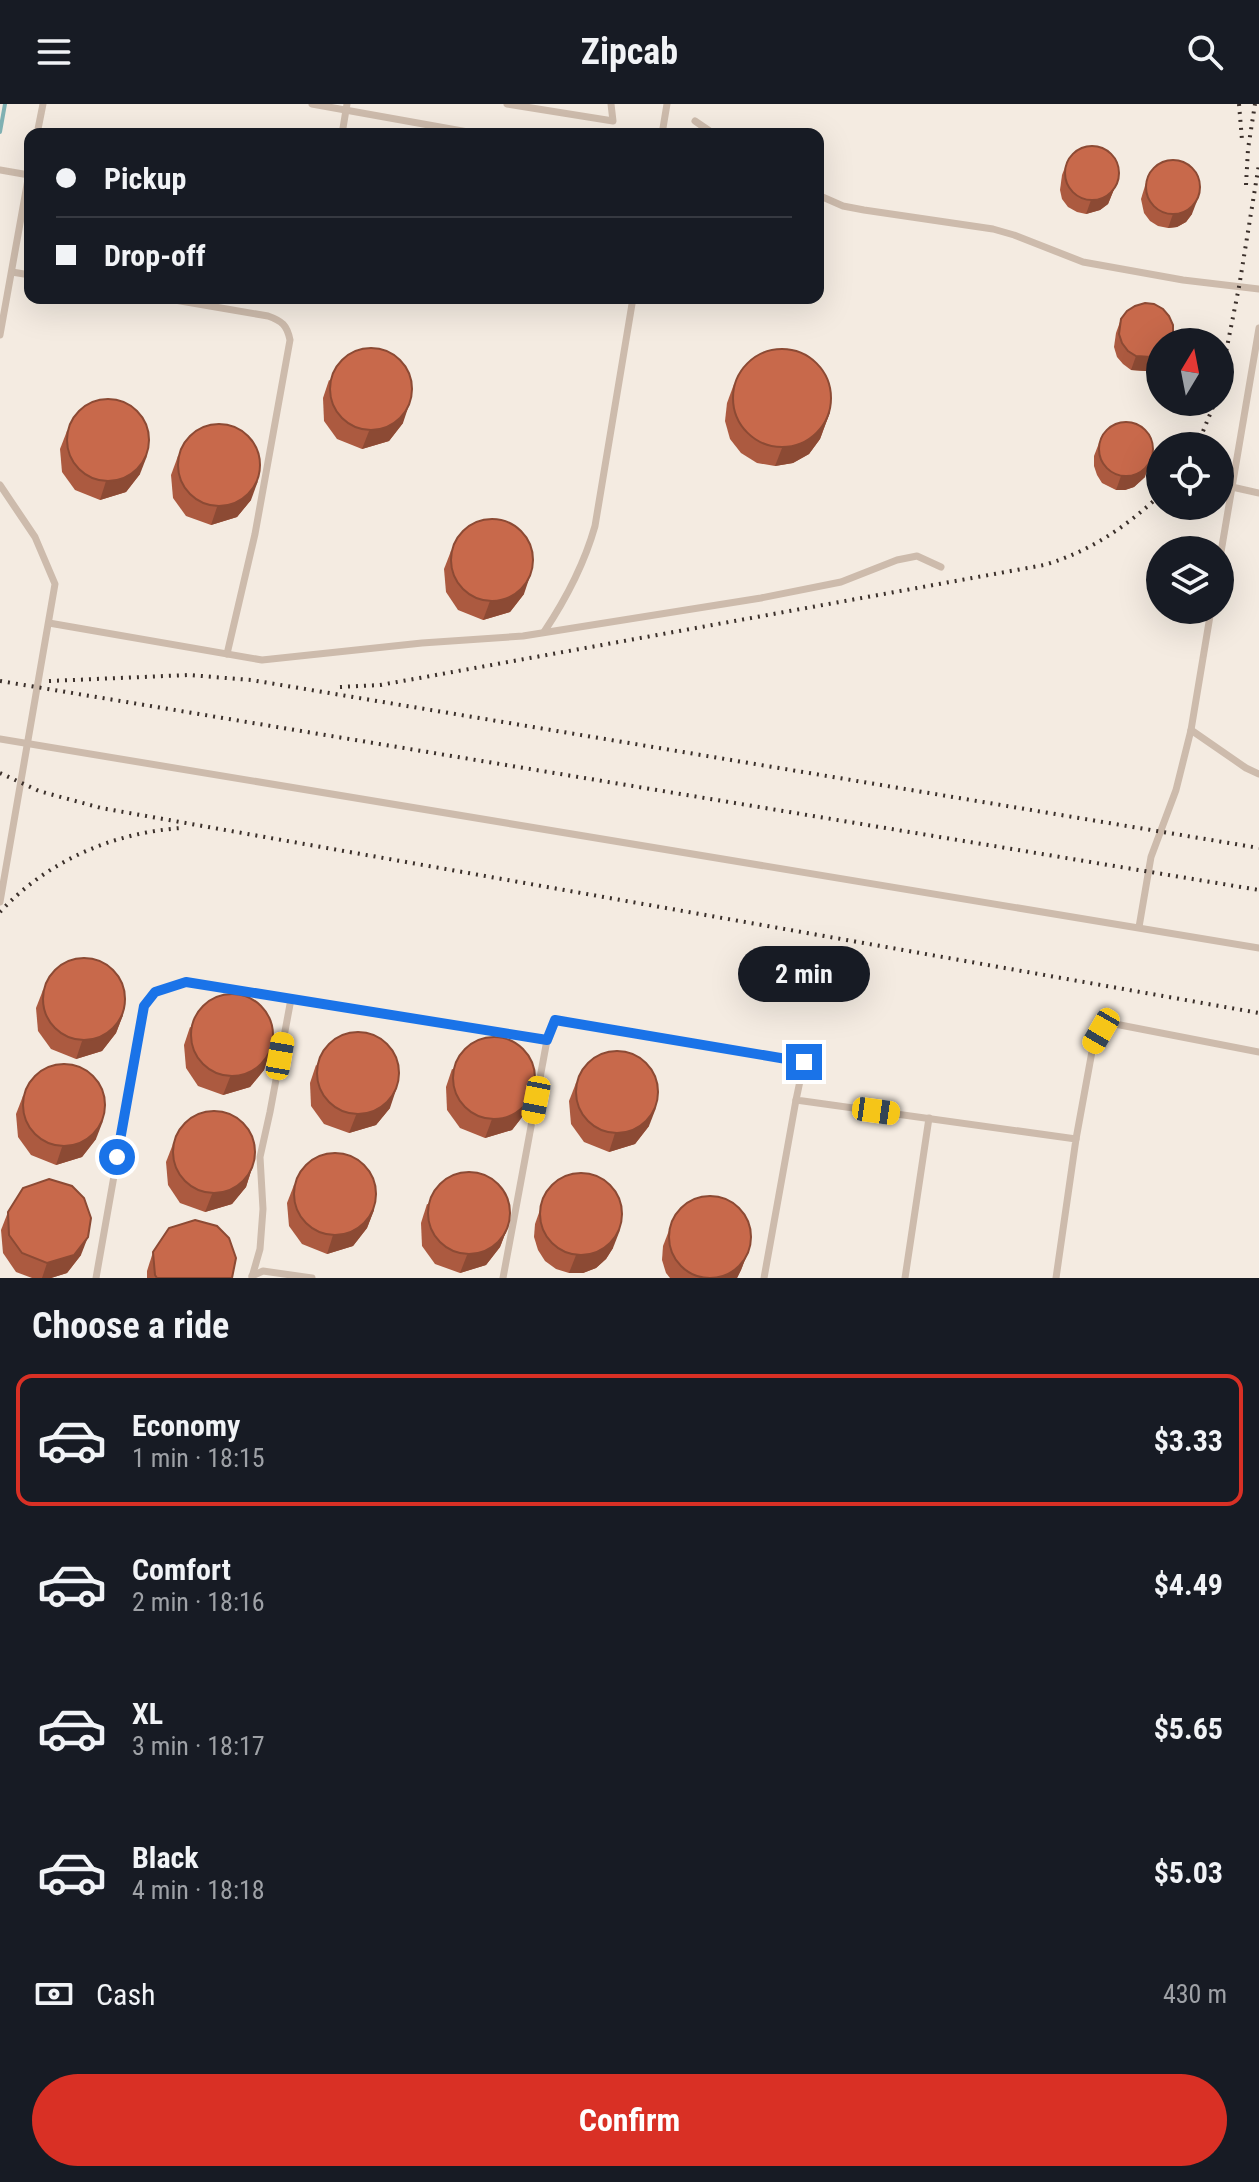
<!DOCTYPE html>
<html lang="en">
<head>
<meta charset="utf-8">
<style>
	:root { --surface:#171b24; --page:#242831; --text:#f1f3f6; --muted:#9ea1a6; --line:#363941; --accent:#d93025 }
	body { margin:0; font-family:"Roboto Condensed",sans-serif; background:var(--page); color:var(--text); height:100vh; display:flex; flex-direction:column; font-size:30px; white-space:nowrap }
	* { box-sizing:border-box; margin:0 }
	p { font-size:26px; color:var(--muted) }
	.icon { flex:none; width:44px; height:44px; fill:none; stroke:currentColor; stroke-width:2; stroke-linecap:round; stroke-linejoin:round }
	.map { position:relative; height:1174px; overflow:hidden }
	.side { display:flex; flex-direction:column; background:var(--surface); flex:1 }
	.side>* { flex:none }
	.guide { position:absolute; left:24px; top:24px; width:800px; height:176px; border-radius:16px; box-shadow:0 8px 32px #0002; display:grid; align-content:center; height:176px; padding:0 32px; background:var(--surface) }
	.needle { width:52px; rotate:10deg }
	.controls { position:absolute; left:1146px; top:224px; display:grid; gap:16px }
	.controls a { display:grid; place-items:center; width:88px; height:88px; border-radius:50%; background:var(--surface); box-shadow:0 8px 32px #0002; font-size:40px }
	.end { position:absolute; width:36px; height:36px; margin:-18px; border:10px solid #1a73e8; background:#fff; box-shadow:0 0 0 4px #fff }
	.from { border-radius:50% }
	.bubble { position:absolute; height:56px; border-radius:28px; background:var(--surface); box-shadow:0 8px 32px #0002; font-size:26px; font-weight:700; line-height:56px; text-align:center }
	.car { position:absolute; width:24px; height:48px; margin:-24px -12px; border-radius:10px; box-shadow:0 0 6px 2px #0007; background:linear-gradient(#f5c518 24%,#345 0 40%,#f5c518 0 76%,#345 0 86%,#f5c518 0) }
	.guide b { display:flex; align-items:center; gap:28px; height:76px; font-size:30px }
	.guide b+b { border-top:2px solid var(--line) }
	.guide i { width:20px; height:20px; background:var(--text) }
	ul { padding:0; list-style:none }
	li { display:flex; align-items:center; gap:24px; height:132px; margin:0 16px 12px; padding:0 16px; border:4px solid transparent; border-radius:16px }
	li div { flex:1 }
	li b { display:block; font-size:30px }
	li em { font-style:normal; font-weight:700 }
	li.active { border-color:var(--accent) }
	li>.icon { width:72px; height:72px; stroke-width:1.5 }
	h2 { padding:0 32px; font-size:36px; line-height:96px }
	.pay { display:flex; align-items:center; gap:20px; height:88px; padding:0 32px; font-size:30px }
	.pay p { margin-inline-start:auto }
	.primary-button { display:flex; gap:16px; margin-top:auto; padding:16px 32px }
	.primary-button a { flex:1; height:92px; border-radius:48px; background:var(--accent); color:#fff; font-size:32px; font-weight:700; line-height:92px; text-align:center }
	header { display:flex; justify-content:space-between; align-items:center; height:104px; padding:0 32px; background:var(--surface); font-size:36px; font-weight:700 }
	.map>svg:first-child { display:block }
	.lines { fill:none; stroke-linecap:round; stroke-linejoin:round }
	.stream { stroke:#7fb0b2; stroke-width:4 }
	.service { stroke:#cdbbac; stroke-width:7 }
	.rail { stroke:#3b302b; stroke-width:4; stroke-dasharray:2 6; stroke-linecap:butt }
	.wall { fill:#ac5a40 }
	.shaded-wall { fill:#8c4a34 }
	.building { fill:#c8694b; stroke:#8c4a34; stroke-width:2 }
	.route { stroke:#1a73e8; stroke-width:10 }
</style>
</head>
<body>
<header><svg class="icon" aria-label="menu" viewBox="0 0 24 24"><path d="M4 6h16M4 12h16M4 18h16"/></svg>Zipcab<svg class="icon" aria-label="search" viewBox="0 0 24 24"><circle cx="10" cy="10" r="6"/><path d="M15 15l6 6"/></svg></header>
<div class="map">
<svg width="1259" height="1174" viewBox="0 0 1259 1174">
	<rect width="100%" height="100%" fill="#f4ebe1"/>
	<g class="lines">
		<path class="stream" d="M0,28L5,0"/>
		<g class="service">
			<path d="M312,0L479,30"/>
			<path d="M507,0L613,17L611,0"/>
			<path d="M695,17L714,30"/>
			<path d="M37,30L43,0"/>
			<path d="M342,30L347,0"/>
			<path d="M662,30L667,0"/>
			<path d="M0,66L29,71"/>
			<path d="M818,91L843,102L864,106L993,125L1014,131L1083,158L1183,176L1259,185"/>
			<path d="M12,168L30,171"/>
			<path d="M163,194L268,212C282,217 287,221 290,236L255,430L227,550"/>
			<path d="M0,231L30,64"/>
			<path d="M0,381L35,433L55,480L0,798"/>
			<path d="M1232,383L1259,389"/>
			<path d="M1220,454L1259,224"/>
			<path d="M49,519L262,556L422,539L523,532L761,494L841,478L897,456L917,452L941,463"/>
			<path d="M544,528C566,495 584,461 595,422L633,194"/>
			<path d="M1191,626L1246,664L1259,670"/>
			<path d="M0,635L1259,844"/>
			<path d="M1139,823L1151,753L1176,686L1191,626L1211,506"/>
			<path d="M1076,1035L1093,942L1101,927L1115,920L1259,948"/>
			<path d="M252,1172L263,1167L312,1174"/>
			<path d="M252,1173L260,1145L263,1105L260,1053L270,1008L291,895"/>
			<path d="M96,1174L144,902L155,888L186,878L547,936L555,916L804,958L796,996L1076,1035L1056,1174"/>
			<path d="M503,1174L547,936"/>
			<path d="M764,1174L796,996"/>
			<path d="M905,1174L929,1014"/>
		</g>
		<g class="rail">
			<path d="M1239,0L1242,36"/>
			<path d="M1246,81L1248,45L1255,0"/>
			<path d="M1220,278L1239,183L1259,60"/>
			<path d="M1197,342L1215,298"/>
			<path d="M0,577L1259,786"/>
			<path d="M49,577L189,571L251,576L1259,744"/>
			<path d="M340,583L380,581L425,573L1044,461C1089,448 1126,423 1160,391"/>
			<path d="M0,669L39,687L101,704L1259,909"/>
			<path d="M0,808C47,757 112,729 181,724"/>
		</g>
	</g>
	<g class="wall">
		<path d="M1067,58L1117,78L1108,100L1100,106L1086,110L1077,108L1068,103L1062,95L1060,86L1062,71Z"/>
		<path d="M1148,72L1192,110L1186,118L1177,123L1168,124L1158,122L1150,117L1144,109L1141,95Z"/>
		<path d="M1121,215L1160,238V259L1155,264L1146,267L1131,266L1123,260L1117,253L1114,243L1116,229Z"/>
		<path d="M329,276L403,319L389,337L362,345L337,335L324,317L323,294Z"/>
		<path d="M734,280L830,308L820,335L809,350L793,359L775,362L757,359L741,349L730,335L725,317L727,299Z"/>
		<path d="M67,327L140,370L126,388L100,396L75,386L62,368L60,345Z"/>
		<path d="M1099,339L1145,373L1134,383L1125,386H1116L1102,379L1097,371L1094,362V352Z"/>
		<path d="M178,352L251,396L237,413L211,421L186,412L173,394L171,371Z"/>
		<path d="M451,447L524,490L510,508L483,516L458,506L446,488L444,465Z"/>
		<path d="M43,886L123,911L116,929L102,947L76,955L51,945L38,927L36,904Z"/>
		<path d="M190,923L270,947L264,966L250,983L223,991L198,982L186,964L184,941Z"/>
		<path d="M316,961L390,1004L376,1021L349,1029L324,1020L311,1002L310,979Z"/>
		<path d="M452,965L532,990L526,1008L512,1026L485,1034L460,1024L447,1006L446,983Z"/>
		<path d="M576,979L649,1022L635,1040L609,1048L584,1038L571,1020L569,997Z"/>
		<path d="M23,992L96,1035L82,1053L56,1061L31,1051L18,1033L16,1010Z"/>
		<path d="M173,1040L252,1064L246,1083L232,1100L205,1108L180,1099L168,1081L166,1058Z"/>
		<path d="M294,1081L374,1106L367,1124L353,1142L327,1150L302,1140L289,1122L287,1099Z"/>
		<path d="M546,1089L613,1144L606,1155L596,1164L583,1169H569L556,1165L545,1157L538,1146L534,1133L535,1120Z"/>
		<path d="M427,1100L507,1125L500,1143L486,1161L460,1169L435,1160L422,1142L421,1119Z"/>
		<path d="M8,1108L81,1151L67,1169L51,1174H32L16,1168L3,1149L1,1126Z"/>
		<path d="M675,1111L748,1148L741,1166L737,1174H670L666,1169L662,1156L663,1142Z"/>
		<path d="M153,1148L233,1174H147V1167Z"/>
	</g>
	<g class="shaded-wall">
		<path d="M1117,78L1108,100L1100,106L1086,110L1091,96Z"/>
		<path d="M1197,97L1192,110L1186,118L1177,123L1168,124L1173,110Z"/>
		<path d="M1160,250V259L1155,264L1146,267L1131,266L1136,252Z"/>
		<path d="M409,301L403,319L389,337L362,345L369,327Z"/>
		<path d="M830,308L820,335L809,350L793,359L775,362L782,344Z"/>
		<path d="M147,352L140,370L126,388L100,396L106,377Z"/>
		<path d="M1150,359L1145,373L1134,383L1125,386H1116L1121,372Z"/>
		<path d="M258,377L251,396L237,413L211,421L217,403Z"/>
		<path d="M530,472L524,490L510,508L483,516L490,497Z"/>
		<path d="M123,911L116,929L102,947L76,955L82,937Z"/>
		<path d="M270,947L264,966L250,983L223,991L230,973Z"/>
		<path d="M396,986L390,1004L376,1021L349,1029L356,1011Z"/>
		<path d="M532,990L526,1008L512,1026L485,1034L492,1015Z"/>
		<path d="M656,1004L649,1022L635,1040L609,1048L615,1029Z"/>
		<path d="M103,1017L96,1035L82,1053L56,1061L62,1043Z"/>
		<path d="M252,1064L246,1083L232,1100L205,1108L212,1090Z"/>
		<path d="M374,1106L367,1124L353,1142L327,1150L333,1131Z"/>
		<path d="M507,1125L500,1143L486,1161L460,1169L467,1151Z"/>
		<path d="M620,1126L613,1144L606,1155L596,1164L583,1169H569L576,1151Z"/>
		<path d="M88,1133L81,1151L67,1169L51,1174H42L47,1159Z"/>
		<path d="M748,1148L741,1166L737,1174H704Z"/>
	</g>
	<g class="building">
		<circle cx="1092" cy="69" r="27"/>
		<circle cx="1173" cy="83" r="27"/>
		<path d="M1145,199L1154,200L1163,205L1169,212L1173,221V231L1171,238H1160V250L1151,253L1136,252L1128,247L1122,239L1119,230L1121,215L1127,207L1135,202Z"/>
		<circle cx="371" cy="285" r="41"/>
		<circle cx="782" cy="294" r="49"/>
		<circle cx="108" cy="336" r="41"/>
		<circle cx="1126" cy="345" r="27"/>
		<circle cx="219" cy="361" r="41"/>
		<circle cx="492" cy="456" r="41"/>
		<circle cx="84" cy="895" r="41"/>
		<circle cx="232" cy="931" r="41"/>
		<circle cx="358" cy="969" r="41"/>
		<circle cx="494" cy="974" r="41"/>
		<circle cx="617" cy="988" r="41"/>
		<circle cx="64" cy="1001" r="41"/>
		<circle cx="214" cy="1048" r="41"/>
		<circle cx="335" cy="1090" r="41"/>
		<circle cx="469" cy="1109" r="41"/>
		<circle cx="581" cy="1110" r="41"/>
		<path d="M49,1075L72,1082L84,1094L91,1114L88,1133L74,1151L47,1159L22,1149L9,1131L8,1108L23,1084Z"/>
		<circle cx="710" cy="1133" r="41"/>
		<path d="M195,1116L217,1122L229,1134L236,1154L232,1174H157L155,1171L153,1148L169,1124Z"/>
	</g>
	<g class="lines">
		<path class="route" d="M117,1053L144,902L155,888L186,878L547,936L555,916L804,958"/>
	</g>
</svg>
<div class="controls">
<a><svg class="needle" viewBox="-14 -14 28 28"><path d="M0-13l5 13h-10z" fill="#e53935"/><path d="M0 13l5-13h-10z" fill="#9ea1a6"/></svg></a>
<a><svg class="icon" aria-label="locate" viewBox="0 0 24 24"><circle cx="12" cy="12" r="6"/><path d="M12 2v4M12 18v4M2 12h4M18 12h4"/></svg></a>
<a><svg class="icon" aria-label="layers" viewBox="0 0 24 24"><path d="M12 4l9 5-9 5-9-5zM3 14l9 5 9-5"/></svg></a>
</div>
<i class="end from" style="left:117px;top:1053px"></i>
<i class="end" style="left:804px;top:958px"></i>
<div class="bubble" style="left:738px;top:842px;width:132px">2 min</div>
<i class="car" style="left:1101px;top:927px;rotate:210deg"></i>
<i class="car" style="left:280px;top:952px;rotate:10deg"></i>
<i class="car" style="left:536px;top:996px;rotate:191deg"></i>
<i class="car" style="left:876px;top:1007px;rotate:98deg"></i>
<div class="guide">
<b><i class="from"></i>Pickup</b>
<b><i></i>Drop-off</b>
</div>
</div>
<section class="side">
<h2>Choose a ride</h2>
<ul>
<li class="active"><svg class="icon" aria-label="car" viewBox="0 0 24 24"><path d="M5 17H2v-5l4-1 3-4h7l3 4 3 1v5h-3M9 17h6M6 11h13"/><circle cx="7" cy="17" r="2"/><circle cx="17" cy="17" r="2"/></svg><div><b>Economy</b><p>1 min · 18:15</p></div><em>$3.33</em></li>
<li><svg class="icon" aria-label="car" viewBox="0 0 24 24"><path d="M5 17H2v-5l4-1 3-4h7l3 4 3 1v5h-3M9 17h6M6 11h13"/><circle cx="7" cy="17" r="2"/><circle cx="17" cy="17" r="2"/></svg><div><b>Comfort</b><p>2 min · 18:16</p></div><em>$4.49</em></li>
<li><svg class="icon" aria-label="car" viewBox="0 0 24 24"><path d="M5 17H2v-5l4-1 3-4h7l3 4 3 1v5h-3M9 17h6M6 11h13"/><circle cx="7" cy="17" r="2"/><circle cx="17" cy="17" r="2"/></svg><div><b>XL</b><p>3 min · 18:17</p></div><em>$5.65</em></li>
<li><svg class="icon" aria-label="car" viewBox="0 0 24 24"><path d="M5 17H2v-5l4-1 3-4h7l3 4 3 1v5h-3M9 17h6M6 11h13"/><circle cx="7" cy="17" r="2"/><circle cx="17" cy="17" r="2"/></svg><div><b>Black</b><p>4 min · 18:18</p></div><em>$5.03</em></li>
</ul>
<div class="pay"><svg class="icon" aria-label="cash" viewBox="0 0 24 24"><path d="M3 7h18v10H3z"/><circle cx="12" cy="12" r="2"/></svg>Cash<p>430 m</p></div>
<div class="primary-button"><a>Confirm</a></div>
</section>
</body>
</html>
